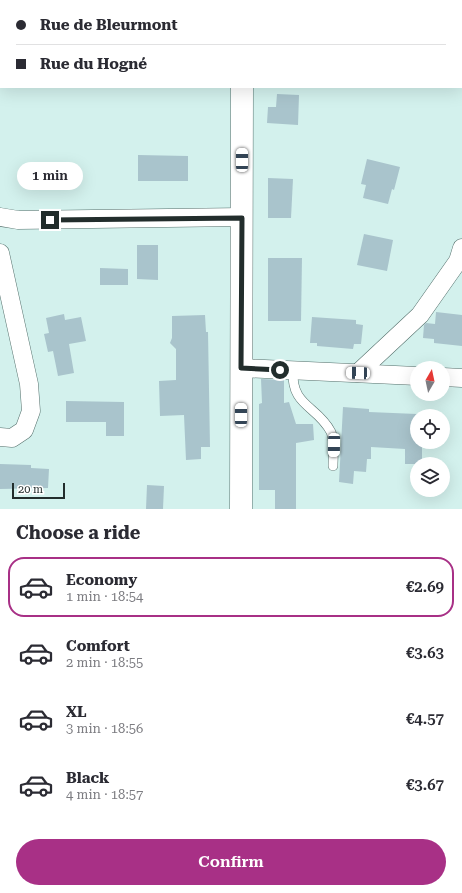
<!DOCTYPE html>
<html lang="en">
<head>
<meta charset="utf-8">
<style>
	:root { --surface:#fff; --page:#f2f2f3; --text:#2b2b33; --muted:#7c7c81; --line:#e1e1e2; --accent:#a83086 }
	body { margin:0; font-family:"Roboto Serif",serif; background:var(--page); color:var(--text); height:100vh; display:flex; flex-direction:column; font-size:15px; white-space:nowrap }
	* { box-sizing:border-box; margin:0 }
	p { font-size:13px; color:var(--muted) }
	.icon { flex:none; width:22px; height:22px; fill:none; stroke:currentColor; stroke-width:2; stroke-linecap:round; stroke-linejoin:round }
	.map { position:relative; height:509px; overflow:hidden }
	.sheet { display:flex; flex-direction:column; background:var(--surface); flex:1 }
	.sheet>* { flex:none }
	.guide { position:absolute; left:0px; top:0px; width:462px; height:88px; box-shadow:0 4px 16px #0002; display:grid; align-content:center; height:88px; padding:0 16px; background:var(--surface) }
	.needle { width:26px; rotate:9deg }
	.controls { position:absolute; left:410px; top:361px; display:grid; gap:8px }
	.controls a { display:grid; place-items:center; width:40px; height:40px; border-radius:50%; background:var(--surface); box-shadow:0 4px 16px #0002; font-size:20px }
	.scale { position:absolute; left:12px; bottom:10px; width:53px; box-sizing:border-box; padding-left:4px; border:2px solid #222d2c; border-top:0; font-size:11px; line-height:14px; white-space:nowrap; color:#222d2c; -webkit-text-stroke:3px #fff; paint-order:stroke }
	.end { position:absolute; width:18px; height:18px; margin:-9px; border:5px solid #222d2c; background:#fff; box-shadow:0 0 0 2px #fff }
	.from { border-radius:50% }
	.bubble { position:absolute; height:28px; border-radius:14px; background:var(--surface); box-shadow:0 4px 16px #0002; font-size:13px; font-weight:600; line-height:28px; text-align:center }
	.car { position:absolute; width:12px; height:24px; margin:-12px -6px; border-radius:5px; box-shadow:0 0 3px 1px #0007; background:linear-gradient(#fff 24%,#345 0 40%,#fff 0 76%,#345 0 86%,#fff 0) }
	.guide b { display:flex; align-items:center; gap:14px; height:38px; font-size:15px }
	.guide b+b { border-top:1px solid var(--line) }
	.guide i { width:10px; height:10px; background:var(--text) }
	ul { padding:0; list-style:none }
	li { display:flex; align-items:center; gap:12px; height:60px; margin:0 8px 6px; padding:0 8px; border:2px solid transparent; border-radius:16px }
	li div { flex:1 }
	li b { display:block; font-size:15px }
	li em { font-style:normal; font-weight:600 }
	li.on { border-color:var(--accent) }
	li>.icon { width:36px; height:36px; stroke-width:1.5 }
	h2 { padding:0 16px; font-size:18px; line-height:48px }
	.primary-button { display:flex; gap:8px; margin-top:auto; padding:8px 16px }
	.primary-button a { flex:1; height:46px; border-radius:24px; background:var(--accent); color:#fff; font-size:16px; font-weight:600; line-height:46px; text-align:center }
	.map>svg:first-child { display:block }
	.building { fill:#a9c4cc }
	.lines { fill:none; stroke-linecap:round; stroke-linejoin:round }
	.service-casing { stroke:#55706c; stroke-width:10 }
	.minor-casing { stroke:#55706c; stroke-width:19 }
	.tertiary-casing { stroke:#55706c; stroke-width:23 }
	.service { stroke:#fff; stroke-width:9 }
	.minor { stroke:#fff; stroke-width:18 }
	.tertiary { stroke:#fff; stroke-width:22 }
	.route { stroke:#222d2c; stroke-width:5 }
</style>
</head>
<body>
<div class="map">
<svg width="462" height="509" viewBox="0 0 462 509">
	<rect width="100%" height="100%" fill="#d3f1ed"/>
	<g class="building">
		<path d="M277,94L299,95L298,125L267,123L268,107H276Z"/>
		<path d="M138,155L188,156V181H138Z"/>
		<path d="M367,159L400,167L394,190L392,189L388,204L363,198L366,185L361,184Z"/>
		<path d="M268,178L293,179L291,218H268Z"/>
		<path d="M364,234L393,240L387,271L357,265Z"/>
		<path d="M137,245H158V280L137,279Z"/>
		<path d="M268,258H302L301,321H268Z"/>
		<path d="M100,268L128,269V285H100Z"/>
		<path d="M436,312L462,315V346L434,343V339L423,338L424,325L426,323L435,324Z"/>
		<path d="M64,314L65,320L81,317L86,341L69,344L74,373L58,376L53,351L48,352L44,334L49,333L46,318Z"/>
		<path d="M205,315L206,332H208L210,447H201V459L186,460L184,415L160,416L159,381L176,380V349L170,343L172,338V316Z"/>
		<path d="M312,317L356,320V324L363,325L361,344H354L353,349L317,346V343H310Z"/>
		<path d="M261,379L284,380V403L289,402L296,424H313L314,440L296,443V509H275V490H259V404L262,403Z"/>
		<path d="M66,401L124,402V436H106V422H66Z"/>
		<path d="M343,407L369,409V412L417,414V444L422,445V464H405V449L371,447V459H367L366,472L354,471L353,484L339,482Z"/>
		<path d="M0,464L31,465V468L49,469L48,488L0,489Z"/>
		<path d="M147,485L164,486L163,509H146Z"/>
	</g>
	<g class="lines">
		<defs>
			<path id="service" d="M293,370C291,407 317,405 331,432C335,441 333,455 333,466"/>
			<g id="minor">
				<path d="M0,217L18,220L242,217"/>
				<path d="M0,253L29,384L31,411L24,430L12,438L0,437"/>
				<path d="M241,368L417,376"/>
				<path d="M358,373L420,315L458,261L462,248"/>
				<path d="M443,377L462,378"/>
			</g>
			<g id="tertiary">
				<path d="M242,1V0"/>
				<path d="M241,509L242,87"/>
			</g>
		</defs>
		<use href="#service" class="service-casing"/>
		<use href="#minor" class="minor-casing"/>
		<use href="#tertiary" class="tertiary-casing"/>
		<use href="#service" class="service"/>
		<use href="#minor" class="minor"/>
		<use href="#tertiary" class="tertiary"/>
	</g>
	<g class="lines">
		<path class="route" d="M50,220L242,218L241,368L280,370"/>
	</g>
</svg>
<div class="controls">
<a><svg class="needle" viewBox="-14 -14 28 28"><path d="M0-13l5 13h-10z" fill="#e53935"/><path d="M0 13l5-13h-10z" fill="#7c7c81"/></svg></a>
<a><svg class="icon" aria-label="locate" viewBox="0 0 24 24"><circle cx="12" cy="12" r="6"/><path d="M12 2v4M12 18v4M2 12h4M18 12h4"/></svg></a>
<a><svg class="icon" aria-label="layers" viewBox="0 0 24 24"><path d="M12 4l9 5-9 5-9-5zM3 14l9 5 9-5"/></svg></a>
</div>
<div class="scale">20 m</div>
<i class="end from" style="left:280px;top:370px"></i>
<i class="end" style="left:50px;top:220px"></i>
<div class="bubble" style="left:17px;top:162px;width:66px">1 min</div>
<i class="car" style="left:242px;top:160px;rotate:0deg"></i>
<i class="car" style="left:358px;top:373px;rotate:272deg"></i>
<i class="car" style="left:241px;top:415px;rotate:0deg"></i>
<i class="car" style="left:334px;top:445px;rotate:181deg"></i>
<div class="guide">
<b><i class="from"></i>Rue de Bleurmont</b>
<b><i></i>Rue du Hogné</b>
</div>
</div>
<section class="sheet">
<h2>Choose a ride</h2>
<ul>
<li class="on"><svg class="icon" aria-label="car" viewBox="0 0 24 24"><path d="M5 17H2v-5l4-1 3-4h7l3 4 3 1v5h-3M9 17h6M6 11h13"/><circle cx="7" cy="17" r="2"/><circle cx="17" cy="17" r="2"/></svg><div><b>Economy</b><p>1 min · 18:54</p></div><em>€2.69</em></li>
<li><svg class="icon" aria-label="car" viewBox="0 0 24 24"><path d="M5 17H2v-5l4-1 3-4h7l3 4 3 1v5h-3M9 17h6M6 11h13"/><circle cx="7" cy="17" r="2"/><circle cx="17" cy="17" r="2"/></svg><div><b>Comfort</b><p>2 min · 18:55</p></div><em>€3.63</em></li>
<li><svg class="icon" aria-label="car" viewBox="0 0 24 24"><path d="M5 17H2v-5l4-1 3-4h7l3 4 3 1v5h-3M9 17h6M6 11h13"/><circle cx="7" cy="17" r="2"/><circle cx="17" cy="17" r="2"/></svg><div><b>XL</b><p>3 min · 18:56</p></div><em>€4.57</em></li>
<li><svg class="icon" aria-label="car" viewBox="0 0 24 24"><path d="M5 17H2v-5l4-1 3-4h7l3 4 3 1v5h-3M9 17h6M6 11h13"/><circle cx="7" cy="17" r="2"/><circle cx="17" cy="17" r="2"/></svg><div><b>Black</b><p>4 min · 18:57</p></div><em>€3.67</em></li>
</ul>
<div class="primary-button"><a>Confirm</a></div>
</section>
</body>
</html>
